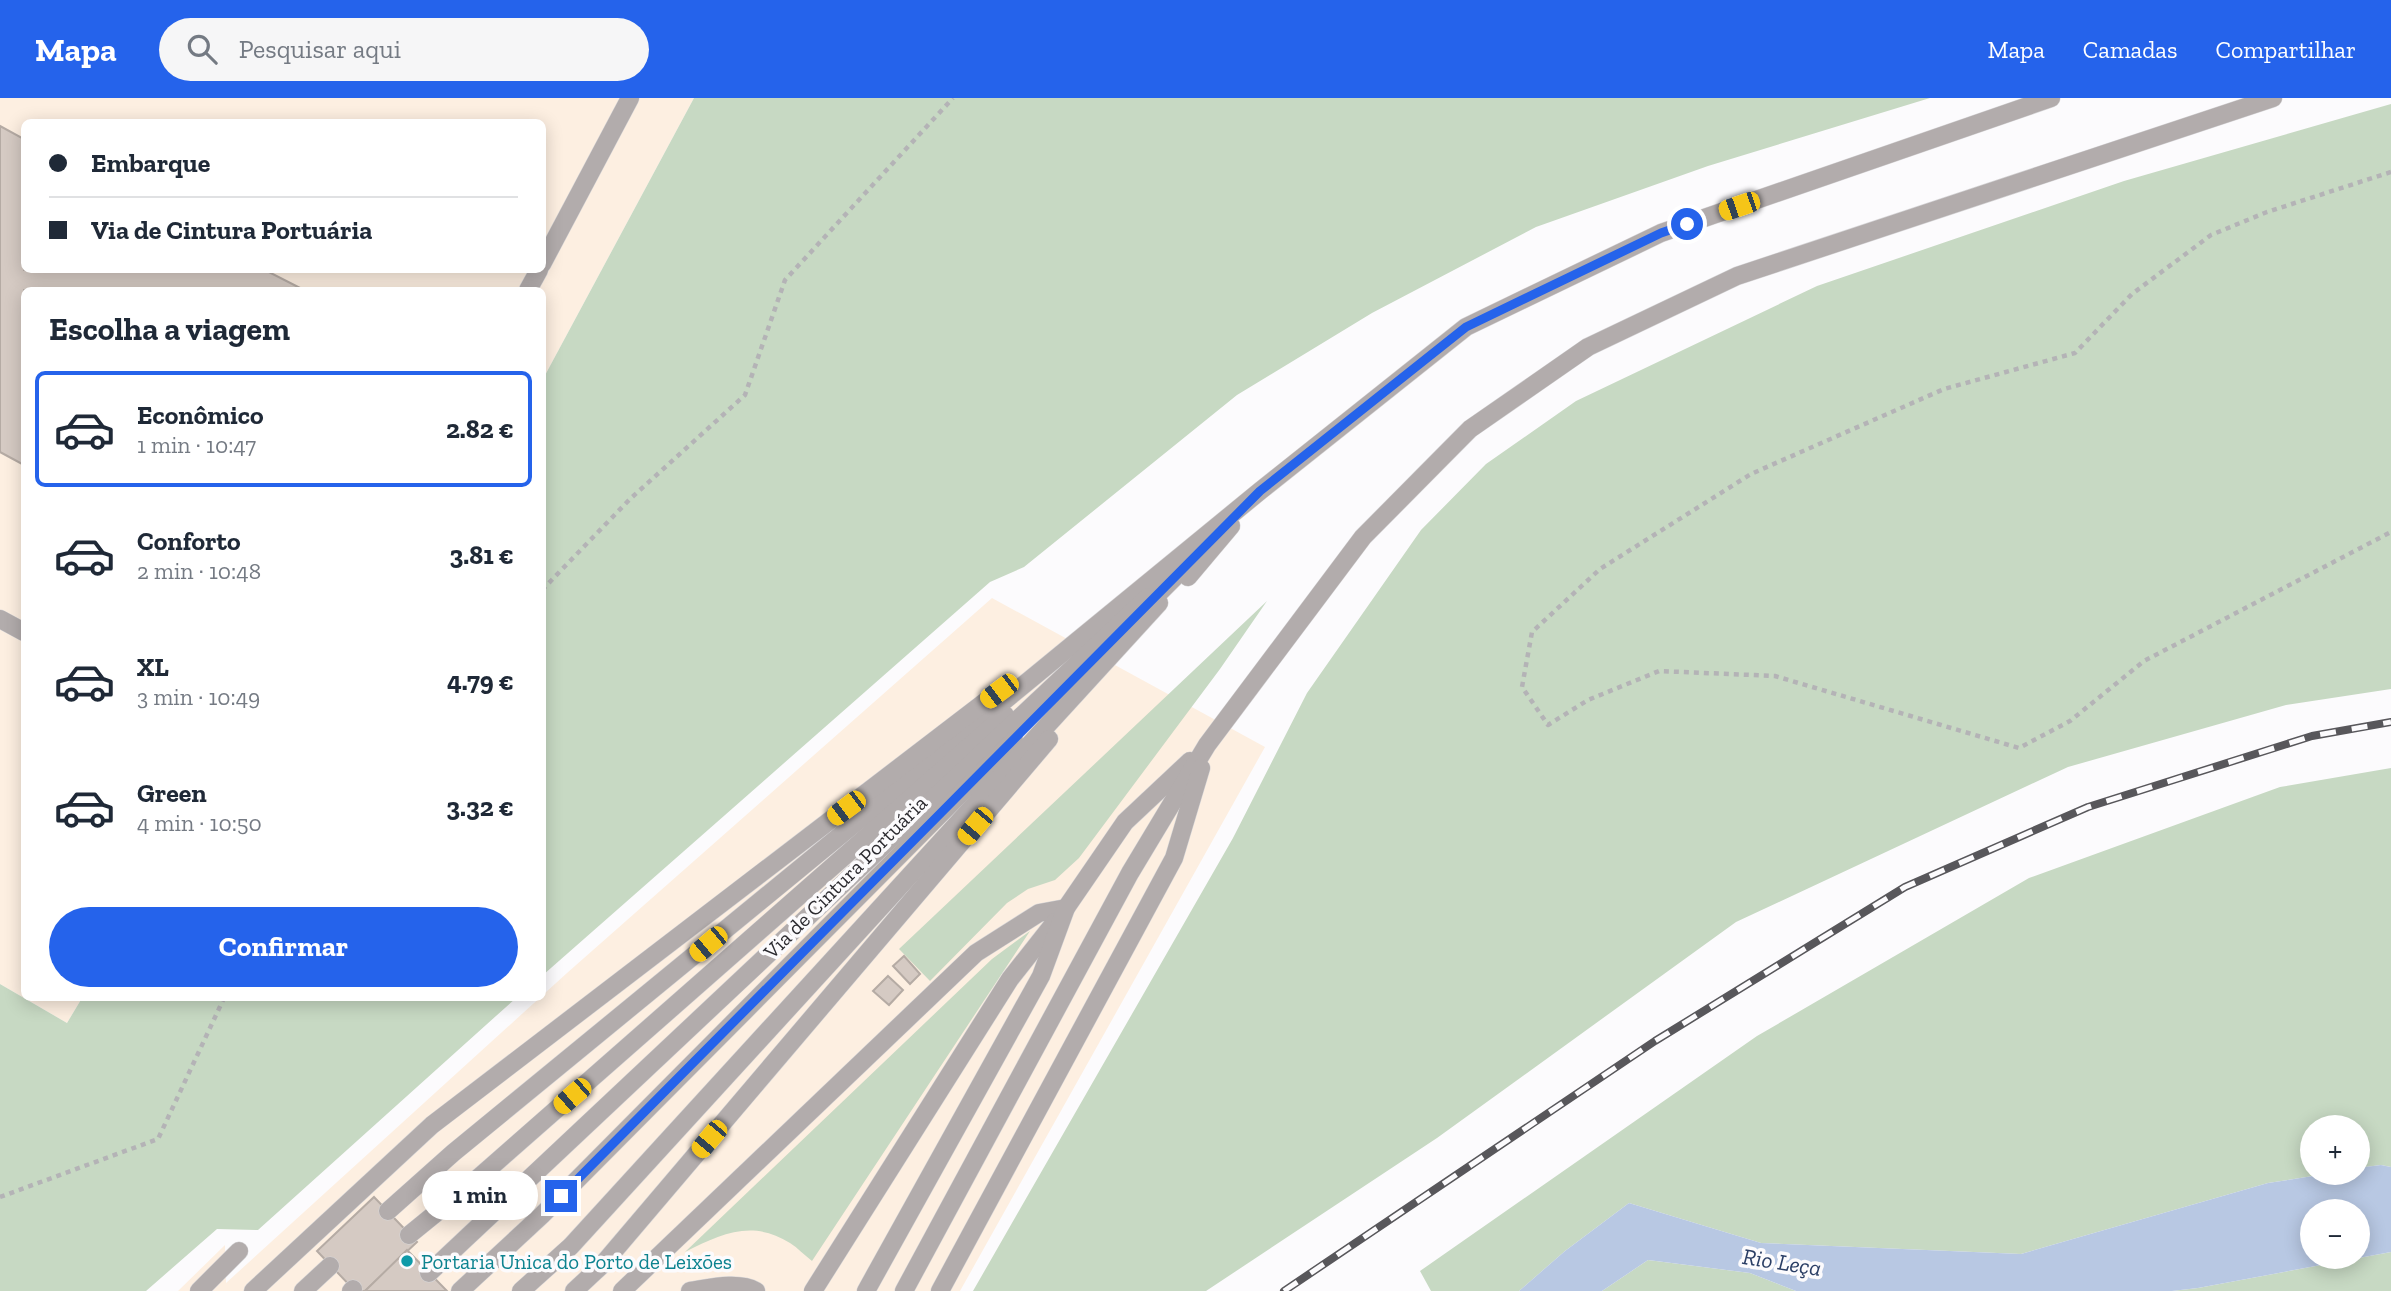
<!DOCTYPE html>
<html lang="pt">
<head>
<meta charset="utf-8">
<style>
	:root { --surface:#fff; --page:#f6f6f7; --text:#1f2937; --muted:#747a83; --line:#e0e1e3; --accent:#2563eb }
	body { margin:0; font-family:"Zilla Slab",serif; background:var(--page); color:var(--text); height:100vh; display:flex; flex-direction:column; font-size:26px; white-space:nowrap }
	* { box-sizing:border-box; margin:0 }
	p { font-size:23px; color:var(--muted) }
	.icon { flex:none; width:38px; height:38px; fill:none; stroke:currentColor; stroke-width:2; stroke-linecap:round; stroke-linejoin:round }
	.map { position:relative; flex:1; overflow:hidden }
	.panel { position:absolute; left:21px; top:189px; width:525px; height:714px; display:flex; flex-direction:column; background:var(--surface); border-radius:10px; box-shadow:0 4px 18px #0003 }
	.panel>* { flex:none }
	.banner { position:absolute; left:21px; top:21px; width:525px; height:154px; border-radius:10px; box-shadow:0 4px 18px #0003; display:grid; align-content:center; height:154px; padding:0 28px; background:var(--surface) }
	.fabs { position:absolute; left:2300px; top:1017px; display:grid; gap:14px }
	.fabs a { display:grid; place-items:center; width:70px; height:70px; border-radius:50%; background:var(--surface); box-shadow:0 4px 18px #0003; font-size:35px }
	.end { position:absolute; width:32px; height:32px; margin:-16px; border:9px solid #2563eb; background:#fff; box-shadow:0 0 0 4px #fff }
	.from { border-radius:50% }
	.bubble { position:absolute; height:49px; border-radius:24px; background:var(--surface); box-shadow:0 4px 18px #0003; font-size:23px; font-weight:700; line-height:49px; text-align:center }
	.car { position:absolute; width:21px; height:42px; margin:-21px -10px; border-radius:9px; box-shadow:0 0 5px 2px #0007; background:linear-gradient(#f5c518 24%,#345 0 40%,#f5c518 0 76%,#345 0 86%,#f5c518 0) }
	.banner b { display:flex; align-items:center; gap:24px; height:66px; font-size:26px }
	.banner b+b { border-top:2px solid var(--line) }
	.banner i { width:18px; height:18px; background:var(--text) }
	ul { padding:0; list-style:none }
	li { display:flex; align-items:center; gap:21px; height:116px; margin:0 14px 10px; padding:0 14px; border:4px solid transparent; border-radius:10px }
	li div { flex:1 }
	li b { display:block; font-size:26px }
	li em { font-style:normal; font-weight:700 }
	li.current { border-color:var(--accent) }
	li>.icon { width:63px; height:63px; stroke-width:1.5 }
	h2 { padding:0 28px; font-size:32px; line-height:84px }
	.primary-button { display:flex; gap:14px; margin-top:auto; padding:14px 28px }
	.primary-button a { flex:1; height:80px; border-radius:42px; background:var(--accent); color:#fff; font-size:28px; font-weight:700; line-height:80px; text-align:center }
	header { display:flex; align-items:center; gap:42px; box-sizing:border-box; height:98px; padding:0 35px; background:var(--accent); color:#fff }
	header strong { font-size:33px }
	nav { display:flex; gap:38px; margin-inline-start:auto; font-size:24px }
	.search { width:490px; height:63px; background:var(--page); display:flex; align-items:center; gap:18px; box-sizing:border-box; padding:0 24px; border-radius:38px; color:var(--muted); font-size:26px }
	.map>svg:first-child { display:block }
	.industrial { fill:#fdefe1; fill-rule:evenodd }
	.green { fill:#c7d9c3 }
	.water { fill:#b8c8e3; fill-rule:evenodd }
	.building { fill:#d5cac3; stroke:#b5aba4; stroke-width:2 }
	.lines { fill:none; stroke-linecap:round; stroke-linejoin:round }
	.service-casing { stroke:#d7d6d8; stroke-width:19 }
	.path { stroke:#b4b3b6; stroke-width:4.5; stroke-dasharray:5 5; stroke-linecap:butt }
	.service { stroke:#b2acac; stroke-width:18 }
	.rail-casing { stroke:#58575b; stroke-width:8 }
	.rail { stroke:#fcfbfd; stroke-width:5; stroke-dasharray:16; stroke-linecap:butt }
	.route { stroke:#2563eb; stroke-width:9 }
	.culture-dot { fill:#0f9aa8; stroke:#fcfbfd; stroke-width:2.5 }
	.labels { text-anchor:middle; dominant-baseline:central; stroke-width:7; stroke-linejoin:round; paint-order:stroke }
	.street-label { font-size:21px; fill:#2c2b30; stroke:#fcfbfd }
	.culture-label { font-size:21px; fill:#0d838f; stroke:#fcfbfd; text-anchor:start }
	.water-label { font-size:23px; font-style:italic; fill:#2a3e65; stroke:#fcfbfd }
</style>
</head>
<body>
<header>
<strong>Mapa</strong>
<div class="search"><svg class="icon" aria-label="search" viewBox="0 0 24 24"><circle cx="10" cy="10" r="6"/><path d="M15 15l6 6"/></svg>Pesquisar aqui</div>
<nav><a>Mapa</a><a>Camadas</a><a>Compartilhar</a></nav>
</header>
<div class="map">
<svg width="2391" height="1193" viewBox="0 0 2391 1193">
	<rect width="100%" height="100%" fill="#fcfbfd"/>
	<g class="industrial">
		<path d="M0,0H694L543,281L542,192H24V900H82L67,925L0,886ZM24,24H542V172H24Z"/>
		<path d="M992,500L1265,649L960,1193H178L225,1147L226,1185L567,875Z"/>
	</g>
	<g class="green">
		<path d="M694,0H1930L1708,68L1536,129L1372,215L1237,297L1024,469L990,484L543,877V281Z"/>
		<path d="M2391,6V591L2286,607L2068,669L1736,824L1437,1040L1206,1193H973L1233,740L1307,595L1421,432L1486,366L1576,303L1817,188L2124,83Z"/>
		<path d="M1267,503L1220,571L1079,760L1055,782L1028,791L1007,805L930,883L899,851Z"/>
		<path d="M2391,670V1069L2381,1067L2357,1070V1029H2312V1074L2332,1075L2268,1085L2021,1156L1761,1145L1629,1105L1565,1153L1519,1193H1431L1420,1173L1757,938L2029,780L2280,689Z"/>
		<path d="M1030,833L812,1163C804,1157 798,1150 790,1145C752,1121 721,1136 685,1154L992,861Z"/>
		<path d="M0,886L67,925L82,900H516L258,1132L217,1131L146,1193H0Z"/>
		<path d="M2391,1154V1193H2172L2198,1190Z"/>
		<path d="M1648,1162L1750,1175L1796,1193H1602Z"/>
	</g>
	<path class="water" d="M2381,1067L2391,1069V1154L2198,1190L2172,1193H1796L1750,1175L1648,1162L1602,1193H1519L1565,1153L1629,1105L1761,1145L2021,1156L2268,1085L2332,1075L2357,1074V1070ZM2312,1113H2357V1158H2312Z"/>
	<g class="building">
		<path d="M0,28L24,41V172H265L304,192H24V367L0,354Z"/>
		<path d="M904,858L920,876L910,886L893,868Z"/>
		<path d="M888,878L903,892L889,907L873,893Z"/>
		<path d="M374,1099L417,1144L365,1193H355L317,1153Z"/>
		<path d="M407,1152L447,1193H365Z"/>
	</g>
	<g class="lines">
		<defs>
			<g id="service">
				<path d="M542,166L630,0"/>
				<path d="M528,192L539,172"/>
				<path d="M1188,479L1231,428"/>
				<path d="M1144,510L1191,463"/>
				<path d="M0,521L24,534"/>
				<path d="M388,1113L453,1055L1260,393L1466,229L1661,135L2051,0"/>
				<path d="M409,1137L468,1089L1005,617"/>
				<path d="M429,1175L1148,499"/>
				<path d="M199,1193L239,1153"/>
				<path d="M253,1193L432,1027L990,600"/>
				<path d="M303,1193L330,1168"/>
				<path d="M351,1193L353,1191"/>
				<path d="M460,1193L542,1117L1014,642"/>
				<path d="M521,1193L571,1148L1159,505"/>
				<path d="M574,1193L602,1167L1049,641"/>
				<path d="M622,1193L976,855L1039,815L1066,810"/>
				<path d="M690,1193C710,1190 738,1183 756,1193"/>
				<path d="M813,1193L1010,881L1055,824"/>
				<path d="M866,1193L1041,878L1066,810L1125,724L1190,663"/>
				<path d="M904,1193L1130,775L1207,647L1363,439L1470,331L1588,249L1737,178L2273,0"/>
				<path d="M940,1193L1174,760L1201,670"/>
			</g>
		</defs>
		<use href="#service" class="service-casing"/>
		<g class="path">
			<path d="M2391,74L2267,114L2211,137L2132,196L2075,255L1944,291L1751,376L1600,471L1532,534L1522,589L1548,627L1588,602L1659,573L1775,578L2019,650L2070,623L2144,563L2391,434"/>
			<path d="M542,492L630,401L745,297L785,182L953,0"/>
			<path d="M0,1099L158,1041L224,900"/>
		</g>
		<use href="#service" class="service"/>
		<defs>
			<path id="rail" d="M1284,1193L1655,943L1905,789L2088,709L2312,638L2391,624"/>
		</defs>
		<use href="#rail" class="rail-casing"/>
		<use href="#rail" class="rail"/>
	</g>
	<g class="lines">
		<path class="route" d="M561,1098L1260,393L1466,229L1661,135L1687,126"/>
	</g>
	<circle class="culture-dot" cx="407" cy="1163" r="7"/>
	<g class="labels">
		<g class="street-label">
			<text transform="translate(845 779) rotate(-45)">Via de Cintura Portuária</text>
		</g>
		<g class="culture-label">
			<text x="421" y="1163">Portaria Unica do Porto de Leixões</text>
		</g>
		<g class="water-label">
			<text transform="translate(1782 1164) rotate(9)">Rio Leça</text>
		</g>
	</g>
</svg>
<div class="fabs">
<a>+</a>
<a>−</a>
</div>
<i class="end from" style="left:1687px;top:126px"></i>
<i class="end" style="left:561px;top:1098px"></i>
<div class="bubble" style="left:422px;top:1073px;width:116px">1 min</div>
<i class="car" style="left:1739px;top:108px;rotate:251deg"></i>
<i class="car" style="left:999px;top:593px;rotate:233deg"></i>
<i class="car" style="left:846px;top:710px;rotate:233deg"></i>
<i class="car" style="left:975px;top:728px;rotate:220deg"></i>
<i class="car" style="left:708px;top:846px;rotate:230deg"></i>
<i class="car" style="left:572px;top:998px;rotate:229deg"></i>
<i class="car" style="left:709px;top:1041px;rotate:220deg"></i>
<div class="banner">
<b><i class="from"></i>Embarque</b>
<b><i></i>Via de Cintura Portuária</b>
</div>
<section class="panel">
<h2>Escolha a viagem</h2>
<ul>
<li class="current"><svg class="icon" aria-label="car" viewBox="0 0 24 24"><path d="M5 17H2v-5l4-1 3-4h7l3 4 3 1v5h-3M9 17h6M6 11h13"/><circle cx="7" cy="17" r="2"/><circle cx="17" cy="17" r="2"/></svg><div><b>Econômico</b><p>1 min · 10:47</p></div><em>2.82 €</em></li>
<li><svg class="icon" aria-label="car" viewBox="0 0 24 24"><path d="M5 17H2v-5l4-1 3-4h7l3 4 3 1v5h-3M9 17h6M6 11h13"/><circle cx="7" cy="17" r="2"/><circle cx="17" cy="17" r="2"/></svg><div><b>Conforto</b><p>2 min · 10:48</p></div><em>3.81 €</em></li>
<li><svg class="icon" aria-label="car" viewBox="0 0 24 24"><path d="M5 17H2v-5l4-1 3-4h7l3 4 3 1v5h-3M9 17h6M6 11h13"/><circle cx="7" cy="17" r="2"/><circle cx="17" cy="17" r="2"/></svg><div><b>XL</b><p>3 min · 10:49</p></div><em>4.79 €</em></li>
<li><svg class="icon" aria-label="car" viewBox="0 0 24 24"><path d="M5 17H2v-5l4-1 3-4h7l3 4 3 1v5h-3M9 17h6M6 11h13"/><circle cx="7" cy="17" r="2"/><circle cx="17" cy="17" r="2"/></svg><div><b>Green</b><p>4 min · 10:50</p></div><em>3.32 €</em></li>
</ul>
<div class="primary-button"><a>Confirmar</a></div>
</section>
</div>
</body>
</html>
